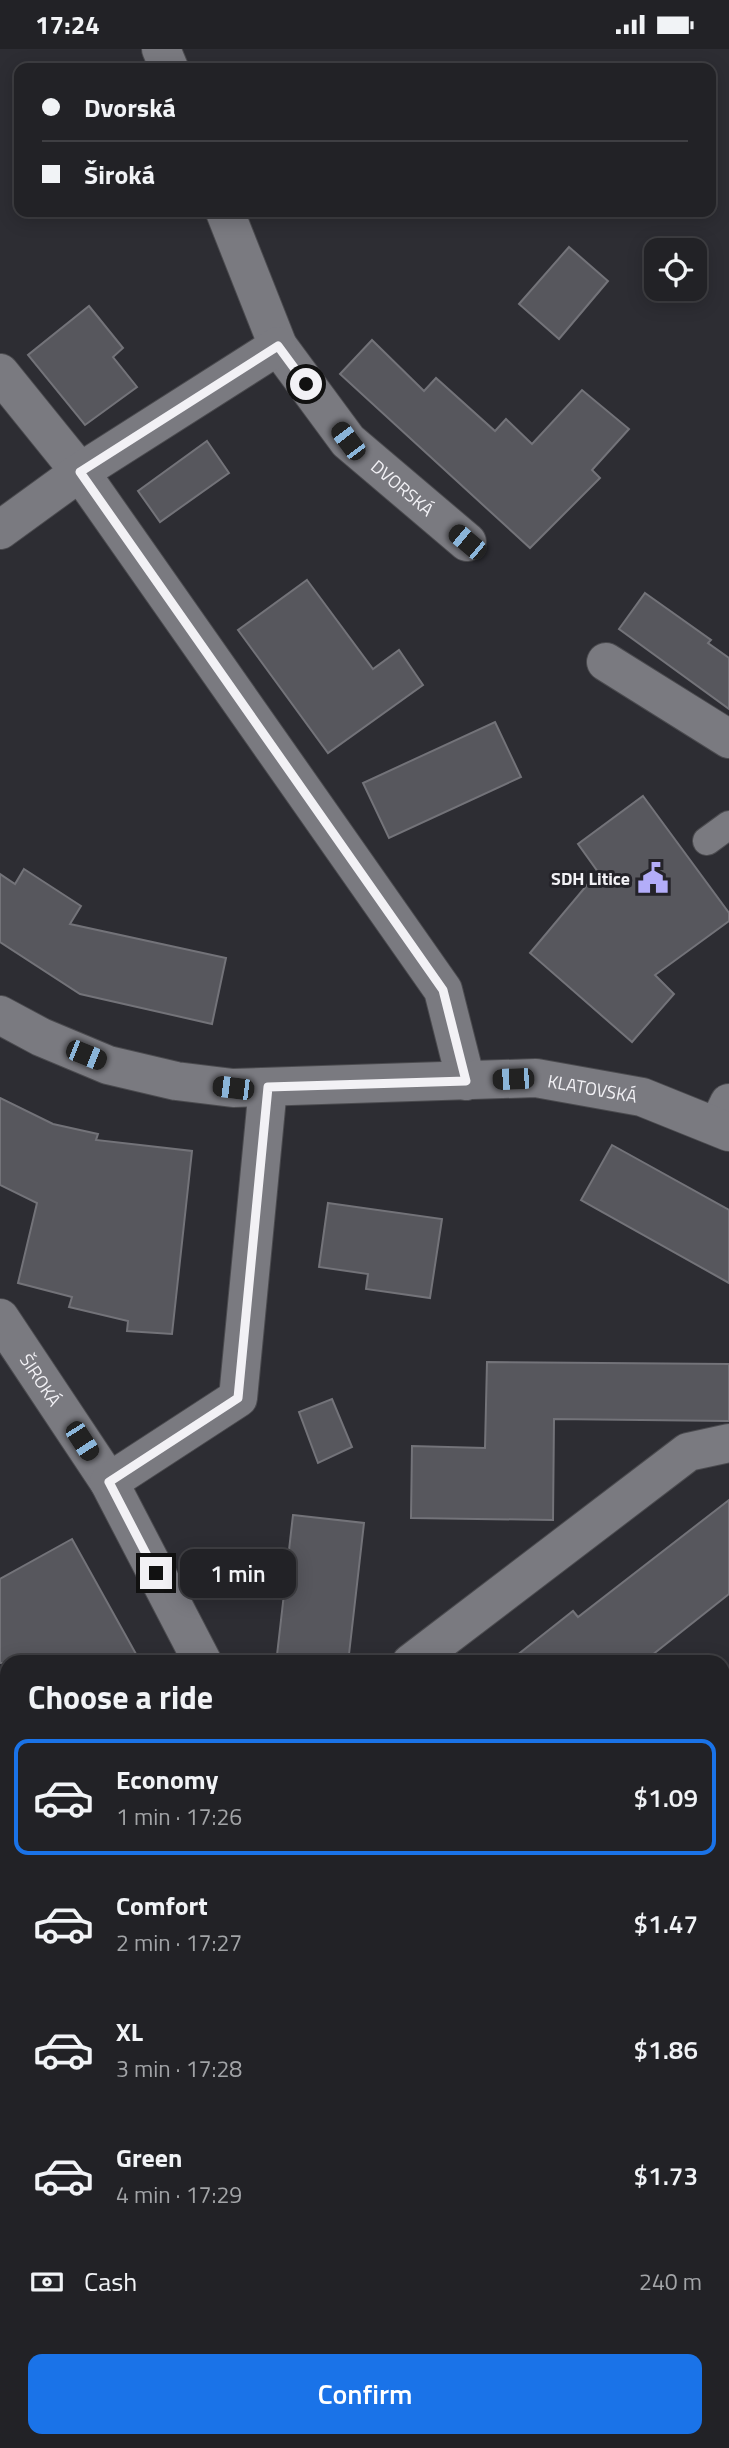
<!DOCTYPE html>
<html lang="en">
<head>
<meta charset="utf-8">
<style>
	:root { --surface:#222226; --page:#2a2a2e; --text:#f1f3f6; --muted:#a2a4a7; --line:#3f3f43; --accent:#1a73e8 }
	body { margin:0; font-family:"Titillium Web",sans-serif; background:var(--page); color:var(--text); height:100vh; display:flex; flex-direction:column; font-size:26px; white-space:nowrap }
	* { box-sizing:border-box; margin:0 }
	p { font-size:23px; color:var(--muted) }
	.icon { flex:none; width:38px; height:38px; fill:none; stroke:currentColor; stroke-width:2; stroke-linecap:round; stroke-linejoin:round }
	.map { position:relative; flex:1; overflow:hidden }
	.panel { position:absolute; left:0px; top:1606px; width:730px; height:793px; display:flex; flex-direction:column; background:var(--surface); border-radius:21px 21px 0 0; box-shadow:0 4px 18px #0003,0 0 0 2px var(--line) }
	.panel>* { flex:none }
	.banner { position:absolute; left:14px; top:14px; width:702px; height:154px; border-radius:14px; box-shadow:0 4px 18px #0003,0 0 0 2px var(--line); display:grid; align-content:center; height:154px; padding:0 28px; background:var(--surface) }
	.tools { position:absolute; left:644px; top:189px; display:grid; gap:14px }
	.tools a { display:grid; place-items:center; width:63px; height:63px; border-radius:14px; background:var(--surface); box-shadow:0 4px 18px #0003,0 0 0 2px var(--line); font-size:35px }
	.end { position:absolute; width:32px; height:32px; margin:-16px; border:9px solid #f2f1f5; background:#111; box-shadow:0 0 0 4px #111 }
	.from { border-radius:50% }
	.bubble { position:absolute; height:49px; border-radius:14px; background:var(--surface); box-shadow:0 4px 18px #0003,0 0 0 2px var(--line); font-size:23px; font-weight:600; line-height:49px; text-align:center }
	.car { position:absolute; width:21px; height:42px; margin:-21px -10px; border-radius:9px; box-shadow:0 0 5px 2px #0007; background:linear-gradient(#222 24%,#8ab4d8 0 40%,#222 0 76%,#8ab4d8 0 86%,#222 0) }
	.banner b { display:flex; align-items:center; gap:24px; height:66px; font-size:26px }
	.banner b+b { border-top:2px solid var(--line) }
	.banner i { width:18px; height:18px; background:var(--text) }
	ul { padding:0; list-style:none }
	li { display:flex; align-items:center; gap:21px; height:116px; margin:0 14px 10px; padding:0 14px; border:4px solid transparent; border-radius:14px }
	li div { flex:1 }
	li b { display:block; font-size:26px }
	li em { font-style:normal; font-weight:600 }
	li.current { border-color:var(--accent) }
	li>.icon { width:63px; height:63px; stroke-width:1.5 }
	h2 { padding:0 28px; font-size:32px; line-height:84px }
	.pay { display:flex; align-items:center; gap:18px; height:77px; padding:0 28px; font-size:26px }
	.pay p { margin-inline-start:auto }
	.cta { display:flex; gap:14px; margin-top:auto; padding:14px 28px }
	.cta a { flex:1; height:80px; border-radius:14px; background:var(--accent); color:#fff; font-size:28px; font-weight:600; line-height:80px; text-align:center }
	.status { display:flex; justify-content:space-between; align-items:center; height:49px; padding:0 35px; background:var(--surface); direction:ltr }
	.status svg { height:19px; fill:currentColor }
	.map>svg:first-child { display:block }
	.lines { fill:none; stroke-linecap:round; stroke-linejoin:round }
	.stream { stroke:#696498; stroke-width:14 }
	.building { fill:#57575d; stroke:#737379; stroke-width:2 }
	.service-casing { stroke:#4b4b4f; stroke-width:30 }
	.minor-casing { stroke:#4b4b4f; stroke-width:40 }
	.secondary-casing { stroke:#4b4b4f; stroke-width:40 }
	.service { stroke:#7a7a80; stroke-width:28 }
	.minor { stroke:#7a7a80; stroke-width:38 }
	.secondary { stroke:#7a7a80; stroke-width:38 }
	.route { stroke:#f2f1f5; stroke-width:9 }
	.labels { text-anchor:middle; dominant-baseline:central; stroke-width:6; stroke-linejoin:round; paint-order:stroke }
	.street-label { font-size:18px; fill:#f2f1f5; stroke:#242329 }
	.poi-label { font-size:18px; font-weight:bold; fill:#f2f1f5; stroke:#242329; text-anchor:end }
</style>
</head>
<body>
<div class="status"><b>17:24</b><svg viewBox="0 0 49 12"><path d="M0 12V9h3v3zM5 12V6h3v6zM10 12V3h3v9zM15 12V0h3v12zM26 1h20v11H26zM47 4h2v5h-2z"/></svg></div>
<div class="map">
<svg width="729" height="2399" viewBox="0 0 729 2399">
	<rect width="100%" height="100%" fill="#2d2d33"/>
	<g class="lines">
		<g class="stream">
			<path d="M640,2392L704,2399"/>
			<path d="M333,2399L346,2392"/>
			<path d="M709,2399L729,2395"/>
		</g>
	</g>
	<g class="building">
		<path d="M569,198L608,232L559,290L519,255Z"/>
		<path d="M89,257L123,299L113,308L137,338L85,376L28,306Z"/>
		<path d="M372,291L424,342L436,329L495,382L506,370L532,395L582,341L629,380L592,421L600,429L530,499L340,325Z"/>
		<path d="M207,392L229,424L160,473L138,442Z"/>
		<path d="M307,531L373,620L399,601L423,636L328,704L238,581Z"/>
		<path d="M645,544L711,591L708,594L729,609V660L619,580Z"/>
		<path d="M495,673L521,728L389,789L363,734Z"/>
		<path d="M643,747L729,864V872L655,926L674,945L632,993L530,904L598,823L578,795Z"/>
		<path d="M24,820L81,857L70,875L226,909L212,975L80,945L0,893V825L15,835Z"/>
		<path d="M0,1049L53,1075L98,1085L96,1091L192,1102L172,1285L127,1282L128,1272L69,1258L72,1248L18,1234L37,1154L0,1136Z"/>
		<path d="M612,1096L729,1161V1234L581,1151Z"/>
		<path d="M328,1154L442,1170L430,1249L366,1240L368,1225L319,1218Z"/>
		<path d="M487,1313L729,1315V1372L554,1370L553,1471L411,1469L412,1397L485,1399Z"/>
		<path d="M332,1350L352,1398L318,1414L299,1363Z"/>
		<path d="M729,1451V1545L642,1614H507L573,1562L578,1568Z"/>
		<path d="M293,1466L364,1474L348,1614L277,1606Z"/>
		<path d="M72,1490L141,1614H0V1530Z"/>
	</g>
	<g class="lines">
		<defs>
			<path id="service" d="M707,792L729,776"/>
			<g id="minor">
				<path d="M161,0L169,19"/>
				<path id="s1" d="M225,163L278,297L348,392L467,493"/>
				<path d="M0,324L80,423L443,941L466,1032"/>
				<path d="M0,481L80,423L278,297"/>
				<path d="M606,613L729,690"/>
				<path d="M718,1077L729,1054"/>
				<path id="s2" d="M0,1269L109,1433L203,1614"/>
				<path d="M109,1433L238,1349L268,1038"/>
				<path d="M411,1614L688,1403L729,1394"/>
				<path d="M0,2079L7,2078"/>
				<path d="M723,2148L729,2146"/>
				<path d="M723,2318L729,2315"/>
				<path d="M253,2399L264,2392"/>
				<path d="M541,2399L548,2392"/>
			</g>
			<g id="secondary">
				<path id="s3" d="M0,966L41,988L108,1016L176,1032L233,1039L536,1029L642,1048L729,1083"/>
			</g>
		</defs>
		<use href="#service" class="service-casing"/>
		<use href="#minor" class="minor-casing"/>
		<use href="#secondary" class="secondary-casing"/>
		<use href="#service" class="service"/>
		<use href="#minor" class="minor"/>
		<use href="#secondary" class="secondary"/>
	</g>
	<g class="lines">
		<path class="route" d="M156,1524L109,1433L238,1349L268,1038L466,1032L443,941L80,423L278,297L306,335"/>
	</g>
	<defs>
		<symbol id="civic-bare" viewBox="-9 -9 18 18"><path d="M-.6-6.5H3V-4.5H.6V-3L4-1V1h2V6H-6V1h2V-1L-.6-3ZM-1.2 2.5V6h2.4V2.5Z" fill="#b3adf9" stroke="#242329" stroke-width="2.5" paint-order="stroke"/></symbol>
	</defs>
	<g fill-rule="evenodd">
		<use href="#civic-bare" x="631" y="807" width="44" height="44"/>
	</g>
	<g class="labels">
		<g class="street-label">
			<text stroke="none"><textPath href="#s1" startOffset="334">DVORSKÁ</textPath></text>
			<text stroke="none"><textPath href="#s3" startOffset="607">KLATOVSKÁ</textPath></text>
			<text stroke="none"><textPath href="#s2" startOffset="74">ŠIROKÁ</textPath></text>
		</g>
		<g class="poi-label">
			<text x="630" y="829">SDH Litice</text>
		</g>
	</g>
</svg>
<div class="tools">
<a><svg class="icon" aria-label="locate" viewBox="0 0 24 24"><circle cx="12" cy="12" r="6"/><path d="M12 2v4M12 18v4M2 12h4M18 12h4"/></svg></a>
</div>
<i class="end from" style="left:306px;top:335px"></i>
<i class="end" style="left:156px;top:1524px"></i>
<div class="bubble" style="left:180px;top:1500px;width:116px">1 min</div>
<i class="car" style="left:348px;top:392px;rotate:323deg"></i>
<i class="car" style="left:467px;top:493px;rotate:310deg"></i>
<i class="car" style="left:86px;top:1006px;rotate:112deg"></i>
<i class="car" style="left:513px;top:1030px;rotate:268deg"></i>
<i class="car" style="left:233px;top:1039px;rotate:277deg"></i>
<i class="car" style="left:82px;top:1392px;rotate:147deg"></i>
<div class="banner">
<b><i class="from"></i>Dvorská</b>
<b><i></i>Široká</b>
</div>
<section class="panel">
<h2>Choose a ride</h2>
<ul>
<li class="current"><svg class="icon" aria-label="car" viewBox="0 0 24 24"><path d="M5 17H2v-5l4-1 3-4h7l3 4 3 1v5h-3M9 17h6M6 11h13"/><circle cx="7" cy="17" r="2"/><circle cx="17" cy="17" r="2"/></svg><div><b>Economy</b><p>1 min · 17:26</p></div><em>$1.09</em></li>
<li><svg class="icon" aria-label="car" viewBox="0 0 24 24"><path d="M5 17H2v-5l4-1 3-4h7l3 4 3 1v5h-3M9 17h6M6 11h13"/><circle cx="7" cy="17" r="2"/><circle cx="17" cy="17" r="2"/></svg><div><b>Comfort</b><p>2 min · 17:27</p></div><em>$1.47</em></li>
<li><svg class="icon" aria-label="car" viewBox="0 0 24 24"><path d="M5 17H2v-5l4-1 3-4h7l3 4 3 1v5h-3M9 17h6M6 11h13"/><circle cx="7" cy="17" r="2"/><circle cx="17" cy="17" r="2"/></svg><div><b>XL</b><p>3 min · 17:28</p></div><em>$1.86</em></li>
<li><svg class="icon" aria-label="car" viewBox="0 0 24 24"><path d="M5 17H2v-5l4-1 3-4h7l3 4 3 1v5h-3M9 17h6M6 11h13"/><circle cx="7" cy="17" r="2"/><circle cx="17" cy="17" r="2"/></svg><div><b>Green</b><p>4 min · 17:29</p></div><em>$1.73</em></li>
</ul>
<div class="pay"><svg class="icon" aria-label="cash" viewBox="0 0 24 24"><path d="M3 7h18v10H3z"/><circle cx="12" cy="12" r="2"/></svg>Cash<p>240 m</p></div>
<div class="cta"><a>Confirm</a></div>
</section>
</div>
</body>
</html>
